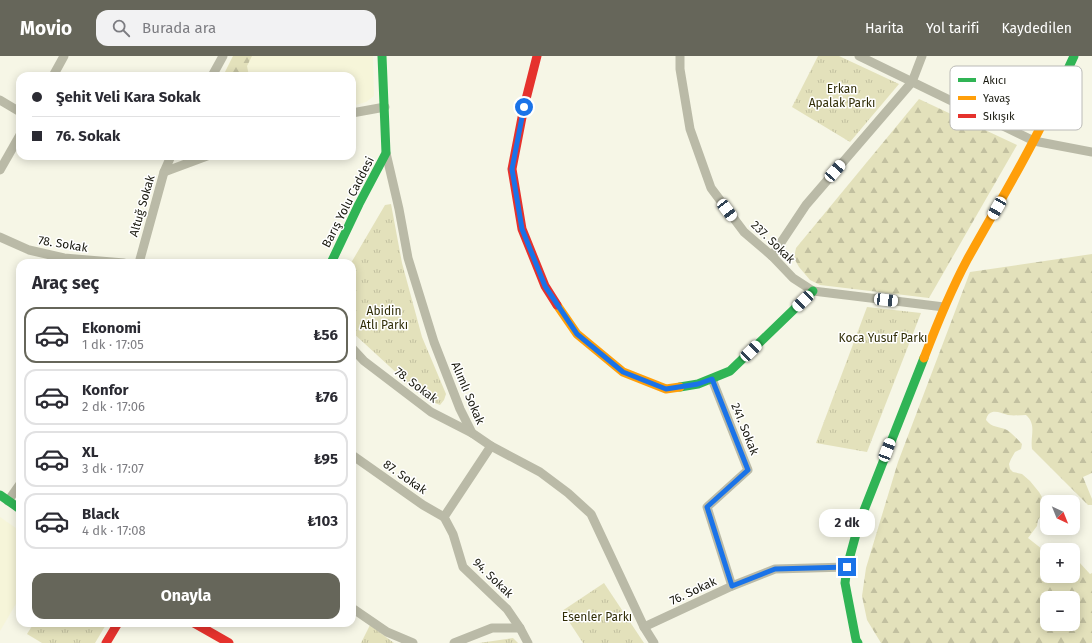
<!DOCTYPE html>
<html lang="tr">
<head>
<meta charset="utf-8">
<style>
	:root { --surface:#fff; --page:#f2f2f3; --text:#2b2b33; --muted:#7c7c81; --line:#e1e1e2; --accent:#66665a }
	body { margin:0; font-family:"Fira Sans",sans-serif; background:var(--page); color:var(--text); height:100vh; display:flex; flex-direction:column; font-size:15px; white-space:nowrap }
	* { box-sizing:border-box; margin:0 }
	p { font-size:13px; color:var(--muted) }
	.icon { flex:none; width:22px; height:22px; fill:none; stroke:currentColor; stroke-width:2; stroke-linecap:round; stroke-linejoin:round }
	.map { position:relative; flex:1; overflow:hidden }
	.side { position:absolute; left:16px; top:203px; width:340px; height:368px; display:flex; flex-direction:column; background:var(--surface); border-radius:12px; box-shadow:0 2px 10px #0003 }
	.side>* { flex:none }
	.guide { position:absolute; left:16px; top:16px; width:340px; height:88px; border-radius:12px; box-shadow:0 2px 10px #0003; display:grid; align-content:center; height:88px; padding:0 16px; background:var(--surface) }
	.needle { width:26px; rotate:137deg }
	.controls { position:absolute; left:1040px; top:439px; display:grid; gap:8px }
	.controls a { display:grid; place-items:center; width:40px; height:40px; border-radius:8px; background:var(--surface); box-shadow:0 2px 10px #0003; font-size:20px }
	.end { position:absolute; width:18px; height:18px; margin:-9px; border:5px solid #1a73e8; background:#fff; box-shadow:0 0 0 2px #fff }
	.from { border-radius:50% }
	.bubble { position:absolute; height:28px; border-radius:12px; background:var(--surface); box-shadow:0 2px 10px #0003; font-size:13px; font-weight:700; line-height:28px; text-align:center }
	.car { position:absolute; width:12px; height:24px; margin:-12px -6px; border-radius:5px; box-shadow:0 0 3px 1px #0007; background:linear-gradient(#fff 24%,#345 0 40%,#fff 0 76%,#345 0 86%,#fff 0) }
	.guide b { display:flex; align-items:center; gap:14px; height:38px; font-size:15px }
	.guide b+b { border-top:1px solid var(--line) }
	.guide i { width:10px; height:10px; background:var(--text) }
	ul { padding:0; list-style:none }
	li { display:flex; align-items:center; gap:12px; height:56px; margin:0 8px 6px; padding:0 8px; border:2px solid var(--line); border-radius:12px }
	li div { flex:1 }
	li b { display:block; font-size:15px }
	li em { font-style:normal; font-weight:700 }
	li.current { border-color:var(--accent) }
	li>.icon { width:36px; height:36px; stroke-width:1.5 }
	h2 { padding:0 16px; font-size:18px; line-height:48px }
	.cta { display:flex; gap:8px; margin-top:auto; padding:8px 16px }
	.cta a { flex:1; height:46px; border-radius:12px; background:var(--accent); color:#fff; font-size:16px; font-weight:700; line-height:46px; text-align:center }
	header { display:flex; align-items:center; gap:24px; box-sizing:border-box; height:56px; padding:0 20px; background:var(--accent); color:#fff }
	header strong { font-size:19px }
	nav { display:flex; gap:22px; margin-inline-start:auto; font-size:14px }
	.search { width:280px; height:36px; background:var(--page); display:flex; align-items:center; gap:10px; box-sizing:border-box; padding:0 14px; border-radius:12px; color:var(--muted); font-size:15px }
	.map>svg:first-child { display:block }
	.built { fill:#f6f5d9 }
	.forest { fill:url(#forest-firs); fill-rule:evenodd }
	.park { fill:url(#park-tufts) }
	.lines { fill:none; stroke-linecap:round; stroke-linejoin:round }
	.street { stroke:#babaa7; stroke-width:9 }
	.fast { stroke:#30b455; stroke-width:9 }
	.slow { stroke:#ff9f0a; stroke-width:9 }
	.jam { stroke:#e5322d; stroke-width:9 }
	.route { stroke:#1a73e8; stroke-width:5 }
	.labels { text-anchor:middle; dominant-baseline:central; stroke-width:3; stroke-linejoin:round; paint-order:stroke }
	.park-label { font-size:12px; fill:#302d06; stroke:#fff }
	.street-label { font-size:12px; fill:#19190f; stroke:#fff }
	.key { fill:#fff; stroke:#babab7; stroke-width:1 }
	.key-label { font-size:11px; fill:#19190f }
</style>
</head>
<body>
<header>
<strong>Movio</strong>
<div class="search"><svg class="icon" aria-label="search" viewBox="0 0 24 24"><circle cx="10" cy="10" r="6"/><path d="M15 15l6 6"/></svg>Burada ara</div>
<nav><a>Harita</a><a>Yol tarifi</a><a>Kaydedilen</a></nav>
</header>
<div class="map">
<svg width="1092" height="587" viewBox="0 0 1092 587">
	<defs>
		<pattern id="forest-firs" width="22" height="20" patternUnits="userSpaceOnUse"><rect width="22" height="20" fill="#e3e1bb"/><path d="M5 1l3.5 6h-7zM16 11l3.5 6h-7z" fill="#c2c0a0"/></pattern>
		<pattern id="park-tufts" width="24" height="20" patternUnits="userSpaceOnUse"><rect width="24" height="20" fill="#e3e1bb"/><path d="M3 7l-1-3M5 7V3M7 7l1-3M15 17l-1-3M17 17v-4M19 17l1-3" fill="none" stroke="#c2c0a0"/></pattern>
	</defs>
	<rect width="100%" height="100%" fill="#f6f6e6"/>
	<g class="built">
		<path d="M233,0H373L374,40L366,46L352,50V20H223Z"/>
		<path d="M0,461L20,475V541L0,575Z"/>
	</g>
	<g class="forest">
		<path d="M233,0H252L247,10L249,20H223Z"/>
		<path d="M919,43L1017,89L929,242L820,229L810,224L799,211L794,202L796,192Z"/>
		<path d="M1092,198V417L1083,421L1092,443V449H1088L1032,393C1030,379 1037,369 1026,359C1020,359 1014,360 1008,359C1000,357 989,351 986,364C992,372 999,370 1007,374C1013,378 1017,383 1022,388L1021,393L1015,396L1011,403L1009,408L1010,413L1013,416L1022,418L1030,425L1039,436L1046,448V453L1038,464L1037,470L1028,482L1047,497V520H1073V507L1075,504L1079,506L1090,518L1092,517V587H881L867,564L862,540L866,512L898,406L970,216ZM1047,542H1073V568H1047Z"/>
	</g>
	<g class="park">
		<path d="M818,0H839L899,28L850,86L792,51Z"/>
		<path d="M391,148L402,207L422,281L446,338L444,344L440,349L425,343L352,276V207H351L385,149Z"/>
		<path d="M867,251L921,257L867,396L816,387Z"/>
		<path d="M604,527L644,587H583L562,555Z"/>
		<path d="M34,567H107L95,587H42L27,578Z"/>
		<path d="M370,569L394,587H361Z"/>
		<path d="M513,582L518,587H479Z"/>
	</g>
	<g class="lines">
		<g class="street">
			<path d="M680,0V13L690,73L711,132L744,176L772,200L793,222L813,235L944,251"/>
			<path d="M859,0L1034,85L1092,96"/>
			<path d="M53,20L64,0"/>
			<path d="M212,20L223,0"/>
			<path d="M0,44L20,56"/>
			<path d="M352,57L385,51"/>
			<path d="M386,97L399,153L408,202L434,286L460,353L472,377L491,390L540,416L568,437L591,458L644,571L654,587"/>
			<path d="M0,114L20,79"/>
			<path d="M164,116L207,100"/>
			<path d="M0,181L29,194L64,202L124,207"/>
			<path d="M772,200L806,149L912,26L922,0"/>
			<path d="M139,207L164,116L171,100"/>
			<path d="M352,292L364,305L431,356L472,377"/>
			<path d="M712,323L748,414L707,451L732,530"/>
			<path d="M491,390L444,461L453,478L463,511L507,553L520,572L528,587"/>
			<path d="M352,399L423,449L444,461"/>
			<path d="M8,445L20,428"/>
			<path d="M352,552L387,576L413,587"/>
			<path d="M644,571L732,530L775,513L847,511"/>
			<path d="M454,587L492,572H520"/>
		</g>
		<g class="fast">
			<path d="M1048,56L1074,0"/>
			<path d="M331,207L359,148L386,97L382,0"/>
			<path d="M680,331L698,328L730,315L813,235"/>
			<path d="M0,439L20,453"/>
			<path d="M858,587L856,584L845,527L847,511L859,467L924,302"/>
		</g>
		<g class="slow">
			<path d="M557,249L577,278L623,316L666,333L680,331"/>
			<path d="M924,302C937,268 950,236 967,204C994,155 1024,107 1048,56"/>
		</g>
		<g class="jam">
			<path d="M537,0L524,51L512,113L522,173L545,230L557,249"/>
			<path d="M194,567L229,587"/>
			<path d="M106,587L118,567"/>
		</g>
	</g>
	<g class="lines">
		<path class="route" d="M524,51L512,113L522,173L545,230L577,278L623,316L666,333L698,328L712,323L748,414L707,451L732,530L775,513L847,511"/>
	</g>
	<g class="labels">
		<g class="park-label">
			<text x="842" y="33">Erkan<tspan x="842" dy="14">Apalak Parkı</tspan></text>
			<text x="384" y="255">Abidin<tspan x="384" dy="14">Atlı Parkı</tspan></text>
			<text x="883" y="282">Koca Yusuf Parkı</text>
			<text x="597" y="561">Esenler Parkı</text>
		</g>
		<g class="street-label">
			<text transform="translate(348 146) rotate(-63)">Barış Yolu Caddesi</text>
			<text transform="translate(142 150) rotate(-74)">Altuğ Sokak</text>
			<text transform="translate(773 186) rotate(44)">237. Sokak</text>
			<text transform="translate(63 188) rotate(9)">78. Sokak</text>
			<text transform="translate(416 329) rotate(37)">78. Sokak</text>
			<text transform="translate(468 337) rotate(67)">Alımlı Sokak</text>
			<text transform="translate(745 373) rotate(68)">241. Sokak</text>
			<text transform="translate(405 421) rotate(35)">87. Sokak</text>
			<text transform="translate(493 522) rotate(44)">94. Sokak</text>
			<text transform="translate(693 535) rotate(-25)">76. Sokak</text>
		</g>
	</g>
	<rect x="950" y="10" width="132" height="64" rx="6" class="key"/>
	<rect x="958" y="22" width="18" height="4" fill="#30b455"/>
	<rect x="958" y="40" width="18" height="4" fill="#ff9f0a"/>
	<rect x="958" y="58" width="18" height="4" fill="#e5322d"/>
	<g class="key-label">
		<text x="983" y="28">Akıcı</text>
		<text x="983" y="46">Yavaş</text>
		<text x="983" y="64">Sıkışık</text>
	</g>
</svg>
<div class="controls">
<a><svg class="needle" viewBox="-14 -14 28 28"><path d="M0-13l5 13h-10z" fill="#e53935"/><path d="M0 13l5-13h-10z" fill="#7c7c81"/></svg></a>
<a>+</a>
<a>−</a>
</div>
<i class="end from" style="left:524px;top:51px"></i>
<i class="end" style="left:847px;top:511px"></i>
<div class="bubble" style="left:819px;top:453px;width:56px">2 dk</div>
<i class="car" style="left:835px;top:115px;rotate:41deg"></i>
<i class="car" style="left:997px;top:152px;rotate:210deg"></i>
<i class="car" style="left:727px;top:154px;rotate:143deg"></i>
<i class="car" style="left:886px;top:244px;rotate:97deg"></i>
<i class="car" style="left:803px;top:245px;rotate:226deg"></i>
<i class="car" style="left:751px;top:295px;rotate:46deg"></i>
<i class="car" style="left:887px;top:394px;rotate:21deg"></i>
<div class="guide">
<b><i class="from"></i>Şehit Veli Kara Sokak</b>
<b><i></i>76. Sokak</b>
</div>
<section class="side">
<h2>Araç seç</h2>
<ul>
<li class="current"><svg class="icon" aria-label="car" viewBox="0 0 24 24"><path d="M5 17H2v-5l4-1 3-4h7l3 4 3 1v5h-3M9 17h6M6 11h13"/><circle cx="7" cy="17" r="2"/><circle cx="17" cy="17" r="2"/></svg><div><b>Ekonomi</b><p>1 dk · 17:05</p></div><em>₺56</em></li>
<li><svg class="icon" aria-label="car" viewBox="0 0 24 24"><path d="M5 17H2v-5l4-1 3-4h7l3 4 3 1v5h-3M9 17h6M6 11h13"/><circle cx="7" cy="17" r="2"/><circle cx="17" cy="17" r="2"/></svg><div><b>Konfor</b><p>2 dk · 17:06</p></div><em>₺76</em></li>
<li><svg class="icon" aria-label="car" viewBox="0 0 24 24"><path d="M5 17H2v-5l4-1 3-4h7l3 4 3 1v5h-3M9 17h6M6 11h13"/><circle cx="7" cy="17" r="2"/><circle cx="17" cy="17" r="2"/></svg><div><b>XL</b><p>3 dk · 17:07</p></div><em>₺95</em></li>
<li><svg class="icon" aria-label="car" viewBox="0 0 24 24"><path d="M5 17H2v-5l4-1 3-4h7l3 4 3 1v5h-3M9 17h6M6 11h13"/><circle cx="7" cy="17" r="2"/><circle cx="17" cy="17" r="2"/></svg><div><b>Black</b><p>4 dk · 17:08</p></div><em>₺103</em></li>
</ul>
<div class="cta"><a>Onayla</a></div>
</section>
</div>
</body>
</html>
